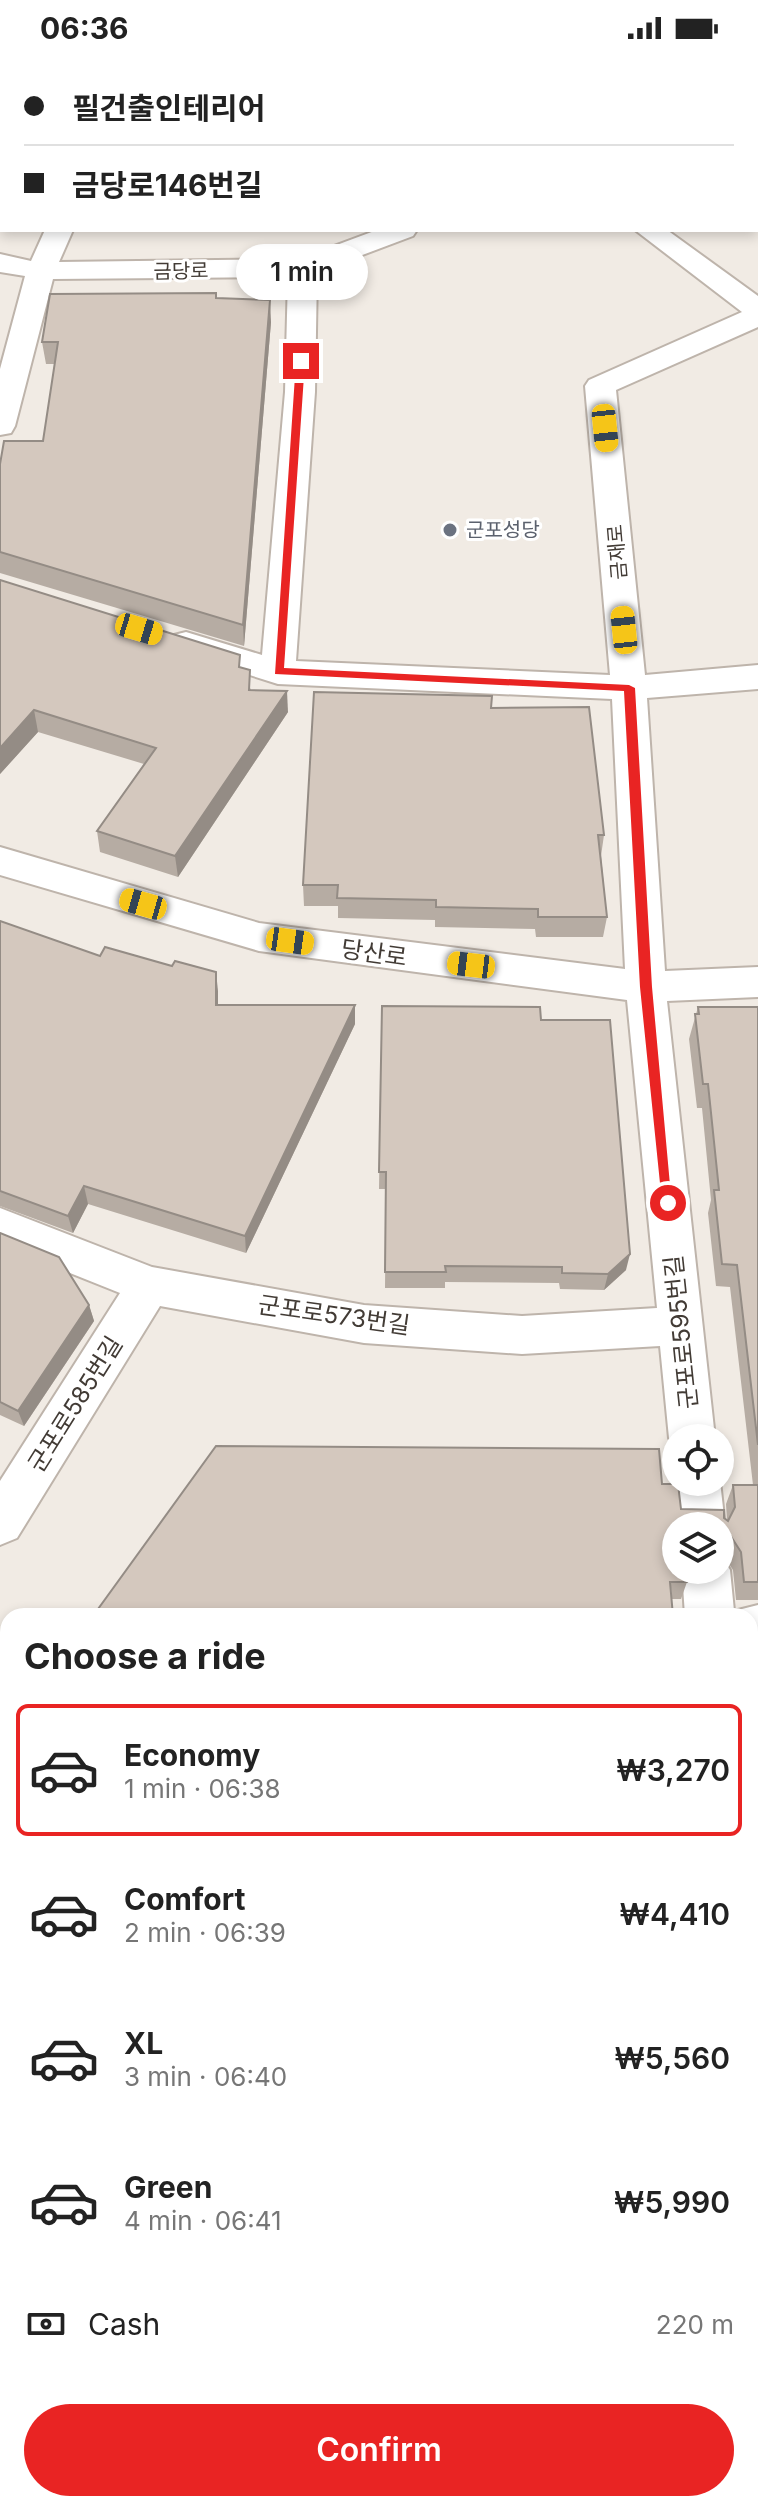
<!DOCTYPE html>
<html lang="en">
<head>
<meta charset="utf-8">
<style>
	:root { --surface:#fff; --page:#f2f2f2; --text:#222; --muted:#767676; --line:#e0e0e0; --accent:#e92423 }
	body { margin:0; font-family:Inter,"Noto Sans KR",sans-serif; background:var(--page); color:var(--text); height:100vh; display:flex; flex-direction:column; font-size:30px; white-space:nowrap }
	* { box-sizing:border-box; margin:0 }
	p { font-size:26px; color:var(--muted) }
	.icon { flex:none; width:44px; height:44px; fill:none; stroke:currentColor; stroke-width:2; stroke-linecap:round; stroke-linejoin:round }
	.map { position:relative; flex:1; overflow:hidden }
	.side { position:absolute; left:0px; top:1552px; width:758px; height:904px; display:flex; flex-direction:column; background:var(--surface); border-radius:24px 24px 0 0; box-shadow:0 4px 12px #0003 }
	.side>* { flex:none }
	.hud { position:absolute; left:0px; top:0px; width:758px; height:176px; box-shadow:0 4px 12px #0003; display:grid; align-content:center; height:176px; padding:0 24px; background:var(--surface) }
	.controls { position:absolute; left:662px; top:1368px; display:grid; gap:16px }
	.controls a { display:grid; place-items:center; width:72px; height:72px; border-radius:50%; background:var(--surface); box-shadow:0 4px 12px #0003; font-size:40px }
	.end { position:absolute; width:36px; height:36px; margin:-18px; border:10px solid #e92423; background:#fff; box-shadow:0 0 0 4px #fff }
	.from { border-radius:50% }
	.bubble { position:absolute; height:56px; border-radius:28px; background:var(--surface); box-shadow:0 4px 12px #0003; font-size:26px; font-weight:600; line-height:56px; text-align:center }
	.car { position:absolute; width:24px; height:48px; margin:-24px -12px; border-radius:10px; box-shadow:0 0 6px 2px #0007; background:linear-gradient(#f5c518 24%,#345 0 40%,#f5c518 0 76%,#345 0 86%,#f5c518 0) }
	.hud b { display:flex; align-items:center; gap:28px; height:76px; font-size:30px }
	.hud b+b { border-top:2px solid var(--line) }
	.hud i { width:20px; height:20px; background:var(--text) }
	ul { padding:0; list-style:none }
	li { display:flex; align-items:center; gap:24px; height:132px; margin:0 16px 12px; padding:0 8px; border:4px solid transparent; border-radius:12px }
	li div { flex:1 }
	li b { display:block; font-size:30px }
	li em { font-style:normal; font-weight:600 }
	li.selected { border-color:var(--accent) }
	li>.icon { width:72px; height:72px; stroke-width:1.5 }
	h2 { padding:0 24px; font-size:36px; line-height:96px }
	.pay { display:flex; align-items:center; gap:20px; height:88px; padding:0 24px; font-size:30px }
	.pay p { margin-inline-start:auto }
	.cta { display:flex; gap:16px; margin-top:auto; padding:16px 24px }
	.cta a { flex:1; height:92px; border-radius:48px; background:var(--accent); color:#fff; font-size:32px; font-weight:600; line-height:92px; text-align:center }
	.status { display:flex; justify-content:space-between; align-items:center; height:56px; padding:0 40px; background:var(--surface); direction:ltr }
	.status svg { height:22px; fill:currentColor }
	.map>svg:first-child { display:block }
	.green { fill:#d3e2b0 }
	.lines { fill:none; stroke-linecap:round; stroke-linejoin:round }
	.minor-casing { stroke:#beb4ab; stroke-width:4 }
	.major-casing { stroke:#d9a769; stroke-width:4 }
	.minor { fill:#fff; fill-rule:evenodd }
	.major { fill:#f6cd98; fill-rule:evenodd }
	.wall { fill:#b6aca3 }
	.shaded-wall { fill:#948c85 }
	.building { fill:#d4c8be; stroke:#948c85; stroke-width:2 }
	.route { fill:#e92423 }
	.worship-dot { fill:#6b7280; stroke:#fff; stroke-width:3 }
	.labels { text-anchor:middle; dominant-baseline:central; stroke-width:6; stroke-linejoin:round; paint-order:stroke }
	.far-street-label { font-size:20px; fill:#423b35; stroke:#fff }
	.far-worship-label { font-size:20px; fill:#5b616d; stroke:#fff; text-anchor:start }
	.street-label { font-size:24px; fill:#423b35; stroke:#fff }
</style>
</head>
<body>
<div class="status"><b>06:36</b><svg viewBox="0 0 49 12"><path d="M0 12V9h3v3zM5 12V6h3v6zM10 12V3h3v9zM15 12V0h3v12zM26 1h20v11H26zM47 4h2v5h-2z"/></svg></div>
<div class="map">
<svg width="758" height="2456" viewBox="0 0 758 2456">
	<rect width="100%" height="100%" fill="#f1ebe4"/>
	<path class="green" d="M139,0H474L138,2Z"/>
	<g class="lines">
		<defs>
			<g id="minor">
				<path d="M129,0H155L128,2Z"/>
				<path d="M633,0H662L631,2Z"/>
				<rect x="756" y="30" width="2" height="16"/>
				<path d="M45,174H73L59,206L299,203L377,174H417L413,180L317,216L315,336L296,605L610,619L585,330L589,324L742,256L635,174H667L758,240V271L616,334L645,619L758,609V633L647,642L665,915L758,911V941L667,945L715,1382H676V1397L669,1382L660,1290L522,1298L364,1287L160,1250L17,1482L0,1489V1425L120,1237L0,1189V1152L152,1211L364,1249L522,1260L657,1252L627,944L259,895L0,819V791L259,867L625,913L612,643L278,628L174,595L169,587L174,579L186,576L262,599L285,336L288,221L53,223L15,370L11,377L0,379V313L25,220L0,216V198L31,205Z"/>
				<path d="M676,1421V1426L720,1425L725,1470L720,1481V1470H677L673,1426Z"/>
				<path d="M720,1497L730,1514L734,1555L758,1549V1595H750V1560H685L682,1514H720Z"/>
				<path d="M750,2045L758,2048V2206L750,2203Z"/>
			</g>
			<g id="major">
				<path d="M0,2305L8,2307V2367L0,2365Z"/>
				<path d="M750,2361L758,2362V2424L750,2423Z"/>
			</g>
		</defs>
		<use href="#minor" class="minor-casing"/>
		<use href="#major" class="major-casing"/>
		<use href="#minor" class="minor"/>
		<use href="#major" class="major"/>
	</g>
	<g class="wall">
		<path d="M0,0H102L101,2H2V172H0Z"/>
		<path d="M217,242L271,266L244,590L0,517V408L43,385L55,308H46L42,286Z"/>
		<path d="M0,524L241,612L251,634L288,656L178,821L100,796L97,775L144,708L38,676L0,718Z"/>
		<path d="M491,652L604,779L601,800L607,861L603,881H536L535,873L435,871V864L338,862V850H304L303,829Z"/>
		<path d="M0,865L100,900L216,916L218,949H355V968L246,1197L88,1148L73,1177L0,1150Z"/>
		<path d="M382,950L541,964L626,1214L604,1234L560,1233L559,1227L445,1226V1232H385L386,1133H379Z"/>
		<path d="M698,951H758V1544H736L733,1514L722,1497L720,1503V1470H676L687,1526L681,1543H672L662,1428L681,1453L724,1462L727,1465L726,1448L733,1429H753L730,1231L716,1230L708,1157L711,1144L702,1052H697L689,983Z"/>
		<path d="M0,1177L89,1249L94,1265L24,1370L0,1359Z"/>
		<path d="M8,1676V1927H0V1687Z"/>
	</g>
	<g class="shaded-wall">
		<path d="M89,0H102L101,2H88Z"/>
		<path d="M270,244L271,266L244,590L243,569Z"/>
		<path d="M287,635L288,656L178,821L175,800Z"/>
		<path d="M34,654L38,676L0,718V692Z"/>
		<path d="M216,916L218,935V967L216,949Z"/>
		<path d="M355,949V968L246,1197L245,1180Z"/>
		<path d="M84,1130L88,1148L73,1177L68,1160Z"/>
		<path d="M630,1198L626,1214L604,1234L608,1218Z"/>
		<path d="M89,1249L94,1265L24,1370L18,1355Z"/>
	</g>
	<g class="building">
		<path d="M0,0H89L88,2H2V151L1,153Z"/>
		<path d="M216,237V242L270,244L243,569L0,496V408L4,385H43L58,286H42L50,238Z"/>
		<path d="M0,524L240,599L239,611L250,614L249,634L287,635L175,800L97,775L156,692L34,654L0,692Z"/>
		<path d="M314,636L492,640L491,652L589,651L604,779H598L607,861H538V853L436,851V844L337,842L338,829H303Z"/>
		<path d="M0,865L100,900L105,891L172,910L175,905L216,916V949H355L245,1180L84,1130L68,1160L0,1135Z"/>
		<path d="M382,950L540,951L541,964H610L630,1198L608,1218L562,1217V1211L445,1210L446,1216H385L386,1116H379Z"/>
		<path d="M698,951H758V1389L737,1209L722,1208L714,1134H719L708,1028H703L695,958H699Z"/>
		<path d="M0,1177L59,1201L89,1249L18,1355L0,1346Z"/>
		<path d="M216,1390L659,1393L662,1428H678L681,1453L724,1454V1462L728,1465L735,1451L733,1429H758V1526H744L741,1496L728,1476L724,1479V1493H720V1470H676V1514H687V1526H670L673,1560H93Z"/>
		<path d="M8,1676V1917L0,1916V1687Z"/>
	</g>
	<path class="route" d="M301,302L305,305L284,612L629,629L635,632L652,931L672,1151H664L662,1147L640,931L624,635L275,618L296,305Z"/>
	<circle class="worship-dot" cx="450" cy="474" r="8"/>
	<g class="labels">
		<g class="far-street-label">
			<text transform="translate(181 215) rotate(-1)">금당로</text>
			<text transform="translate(617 496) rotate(-95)">금재로</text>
		</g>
		<g class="far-worship-label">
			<text x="466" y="474">군포성당</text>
		</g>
		<g class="street-label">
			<text transform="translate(374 897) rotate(8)">당산로</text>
			<text transform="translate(334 1259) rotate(8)">군포로573번길</text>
			<text transform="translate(681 1276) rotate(-96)">군포로595번길</text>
			<text transform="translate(75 1348) rotate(-58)">군포로585번길</text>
		</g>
	</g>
</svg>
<div class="controls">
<a><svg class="icon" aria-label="locate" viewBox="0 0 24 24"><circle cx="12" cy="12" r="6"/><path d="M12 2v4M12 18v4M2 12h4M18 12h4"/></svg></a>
<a><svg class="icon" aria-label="layers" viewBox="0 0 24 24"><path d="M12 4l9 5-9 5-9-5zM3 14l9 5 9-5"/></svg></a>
</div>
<i class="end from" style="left:668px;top:1147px"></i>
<i class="end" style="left:301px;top:305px"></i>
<div class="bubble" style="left:236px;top:188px;width:132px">1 min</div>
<i class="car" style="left:605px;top:372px;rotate:174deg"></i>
<i class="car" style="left:139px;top:573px;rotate:107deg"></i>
<i class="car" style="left:624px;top:574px;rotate:354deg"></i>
<i class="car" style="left:143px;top:848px;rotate:286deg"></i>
<i class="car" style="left:290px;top:885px;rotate:98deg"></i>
<i class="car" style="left:471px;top:909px;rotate:277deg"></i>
<div class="hud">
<b><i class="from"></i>필건출인테리어</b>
<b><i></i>금당로146번길</b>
</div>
<section class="side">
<h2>Choose a ride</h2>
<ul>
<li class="selected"><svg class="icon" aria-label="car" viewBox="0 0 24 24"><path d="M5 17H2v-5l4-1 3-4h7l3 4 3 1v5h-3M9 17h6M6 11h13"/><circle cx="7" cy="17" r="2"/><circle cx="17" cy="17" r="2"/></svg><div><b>Economy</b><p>1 min · 06:38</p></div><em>₩3,270</em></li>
<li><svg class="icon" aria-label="car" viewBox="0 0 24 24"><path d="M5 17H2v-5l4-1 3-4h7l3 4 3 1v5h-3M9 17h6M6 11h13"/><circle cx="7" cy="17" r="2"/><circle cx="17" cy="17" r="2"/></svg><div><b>Comfort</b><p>2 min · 06:39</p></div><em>₩4,410</em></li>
<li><svg class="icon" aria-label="car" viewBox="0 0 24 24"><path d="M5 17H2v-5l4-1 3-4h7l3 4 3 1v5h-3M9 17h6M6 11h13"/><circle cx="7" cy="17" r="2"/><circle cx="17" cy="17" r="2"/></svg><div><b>XL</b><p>3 min · 06:40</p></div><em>₩5,560</em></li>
<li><svg class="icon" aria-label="car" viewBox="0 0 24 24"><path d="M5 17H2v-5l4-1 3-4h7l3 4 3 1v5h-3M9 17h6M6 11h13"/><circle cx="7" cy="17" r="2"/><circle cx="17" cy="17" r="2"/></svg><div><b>Green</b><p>4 min · 06:41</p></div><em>₩5,990</em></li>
</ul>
<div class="pay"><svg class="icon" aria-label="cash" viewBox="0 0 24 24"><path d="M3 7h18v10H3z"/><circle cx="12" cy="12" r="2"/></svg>Cash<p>220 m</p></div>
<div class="cta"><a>Confirm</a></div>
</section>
</div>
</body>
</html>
